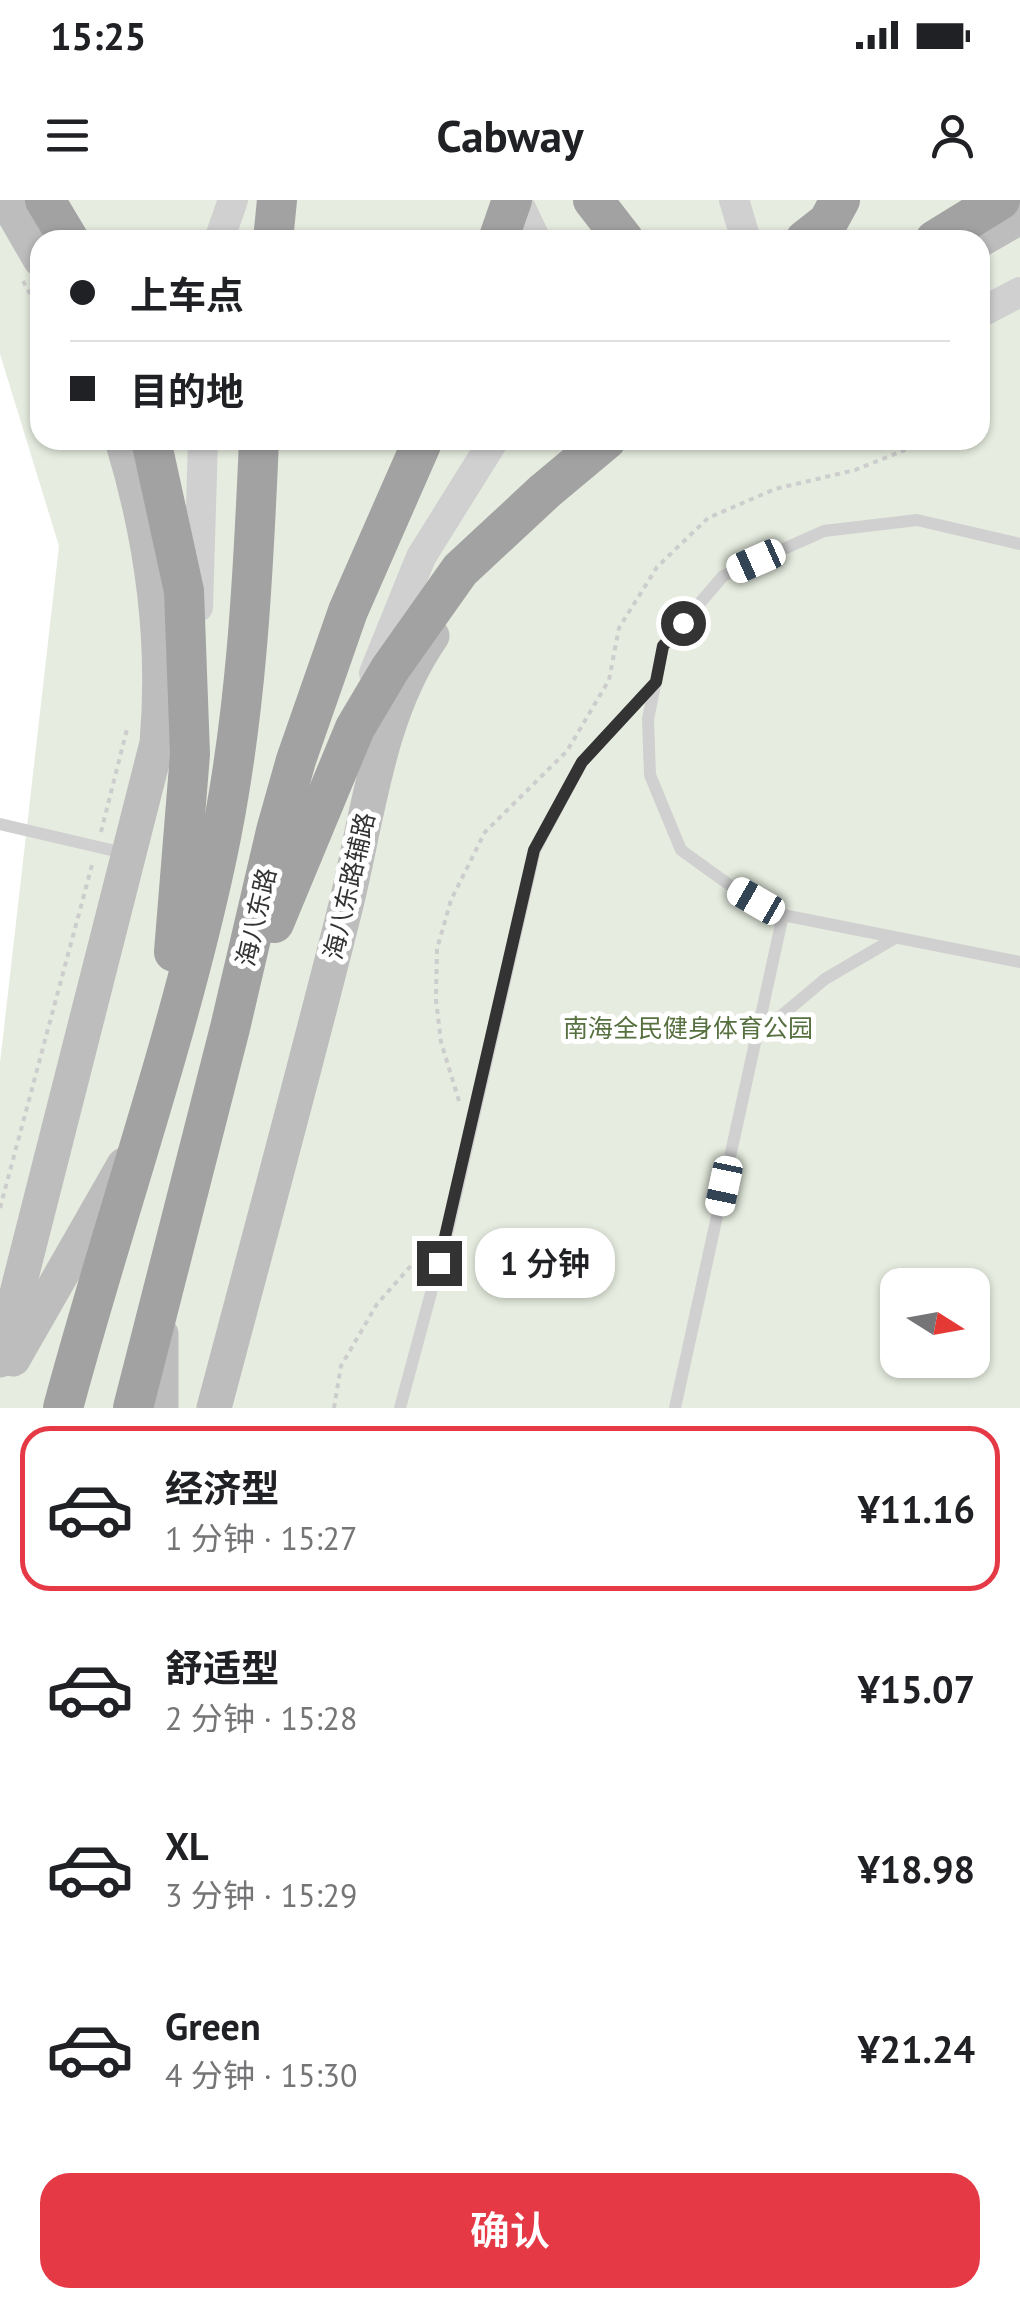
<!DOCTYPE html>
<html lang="zh">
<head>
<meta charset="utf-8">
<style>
	:root { --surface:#fff; --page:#f2f2f2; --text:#202124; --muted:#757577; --line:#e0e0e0; --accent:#e63946 }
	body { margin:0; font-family:"PT Sans","Noto Sans SC",sans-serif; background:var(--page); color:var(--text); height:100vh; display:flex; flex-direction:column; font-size:38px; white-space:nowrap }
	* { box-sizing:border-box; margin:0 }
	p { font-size:32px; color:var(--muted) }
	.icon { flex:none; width:55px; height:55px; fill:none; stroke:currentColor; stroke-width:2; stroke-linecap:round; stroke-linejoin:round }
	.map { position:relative; height:1208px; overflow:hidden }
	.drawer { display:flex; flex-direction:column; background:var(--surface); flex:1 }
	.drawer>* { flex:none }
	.banner { position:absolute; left:30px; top:30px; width:960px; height:220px; border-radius:30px; box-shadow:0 2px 8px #0004; display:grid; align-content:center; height:220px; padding:0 40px; background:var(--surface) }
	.needle { width:65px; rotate:101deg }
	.controls { position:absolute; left:880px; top:1068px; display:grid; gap:20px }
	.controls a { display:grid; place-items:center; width:110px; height:110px; border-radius:20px; background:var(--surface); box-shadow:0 2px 8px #0004; font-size:50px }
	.end { position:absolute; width:45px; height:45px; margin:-22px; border:12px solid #333; background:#fff; box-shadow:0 0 0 5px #fff }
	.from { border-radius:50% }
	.bubble { position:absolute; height:70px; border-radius:30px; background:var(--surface); box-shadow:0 2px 8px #0004; font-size:32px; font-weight:600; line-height:70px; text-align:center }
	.car { position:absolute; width:30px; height:60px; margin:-30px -15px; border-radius:12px; box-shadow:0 0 8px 2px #0007; background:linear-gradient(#fff 24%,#345 0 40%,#fff 0 76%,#345 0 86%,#fff 0) }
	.banner b { display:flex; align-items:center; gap:35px; height:95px; font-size:38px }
	.banner b+b { border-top:2px solid var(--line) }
	.banner i { width:25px; height:25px; background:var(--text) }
	ul { padding:18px 0 0; list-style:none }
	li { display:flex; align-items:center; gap:30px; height:165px; margin:0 20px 15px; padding:0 20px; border:5px solid transparent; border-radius:30px }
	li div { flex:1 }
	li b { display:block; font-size:38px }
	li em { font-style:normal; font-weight:600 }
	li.selected { border-color:var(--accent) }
	li>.icon { width:90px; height:90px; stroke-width:1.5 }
	.primary-button { display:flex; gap:20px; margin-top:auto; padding:20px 40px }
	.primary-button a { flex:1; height:115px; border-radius:30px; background:var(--accent); color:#fff; font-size:40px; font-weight:600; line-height:115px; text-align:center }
	.status { display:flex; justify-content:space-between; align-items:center; height:70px; padding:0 50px; background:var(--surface); direction:ltr }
	.status svg { height:28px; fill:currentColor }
	header { display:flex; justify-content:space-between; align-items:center; height:130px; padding:0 40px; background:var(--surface); font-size:45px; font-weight:600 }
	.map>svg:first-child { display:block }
	.green { fill:#e6ecdf; fill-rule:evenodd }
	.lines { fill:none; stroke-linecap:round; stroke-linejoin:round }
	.path { stroke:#cdcdcd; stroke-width:4; stroke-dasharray:5 5; stroke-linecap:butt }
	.service { stroke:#d0d0d0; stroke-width:12 }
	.tertiary { stroke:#d0d0d0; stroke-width:30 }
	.secondary { stroke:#bdbdbd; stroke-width:35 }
	.trunk { stroke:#a2a2a2; stroke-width:40 }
	.route { stroke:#333; stroke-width:12 }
	.labels { text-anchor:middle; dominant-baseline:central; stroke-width:10; stroke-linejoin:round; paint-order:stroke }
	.street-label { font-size:25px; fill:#333; stroke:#fff }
	.park-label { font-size:25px; fill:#56703f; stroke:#fff }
</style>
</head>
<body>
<div class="status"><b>15:25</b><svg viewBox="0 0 49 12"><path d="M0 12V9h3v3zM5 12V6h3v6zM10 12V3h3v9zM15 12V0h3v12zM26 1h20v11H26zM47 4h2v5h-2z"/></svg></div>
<header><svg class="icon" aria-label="menu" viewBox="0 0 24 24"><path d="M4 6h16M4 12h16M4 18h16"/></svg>Cabway<svg class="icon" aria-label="person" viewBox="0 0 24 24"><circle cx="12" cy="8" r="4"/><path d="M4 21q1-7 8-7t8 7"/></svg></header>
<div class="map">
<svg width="1020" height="1208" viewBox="0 0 1020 1208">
	<rect width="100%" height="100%" fill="#fff"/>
	<path class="green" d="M0,0H1020V1208H0V863L59,346L0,154ZM40,40H980V240H40ZM898,1085H972V1160H898Z"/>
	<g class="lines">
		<g class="path">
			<path d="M23,81L40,112"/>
			<path d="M101,632L127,529"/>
			<path d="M459,901L441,842L436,800L437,749L451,700L485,632L567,551L609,480L619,428L657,367L708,318L775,289L855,270L920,244"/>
			<path d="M0,1008L92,665"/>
			<path d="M334,1208L341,1166L377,1104L424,1051"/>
		</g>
		<g class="service">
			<path d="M1020,344L917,320L824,331L723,376L663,446L648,519L650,575L681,650L731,686L783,715L1020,762"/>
			<path d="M0,624L124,653"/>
			<path d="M756,837L825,779L895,738"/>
			<path d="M400,1208L449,1026L535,650L582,562L654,484"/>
			<path d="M675,1208L783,715"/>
		</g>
		<g class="tertiary">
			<path d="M517,0L536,40"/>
			<path d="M734,0L746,40"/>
			<path d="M219,40L233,0"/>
			<path d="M980,113L1020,92"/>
			<path d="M198,407L203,240"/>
			<path d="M374,473L421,357L494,240"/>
		</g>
		<g class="secondary">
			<path d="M6,0L40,59"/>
			<path d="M980,40L1020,17"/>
			<path d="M13,1159L124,965"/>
			<path d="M0,1160L157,543C166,440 152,338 122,240"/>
			<path d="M161,1208V1134"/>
			<path d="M214,1208C258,1042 303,876 345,709C368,618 377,515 432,436"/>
		</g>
		<g class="trunk">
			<path d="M45,0L69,40"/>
			<path d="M593,0L624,40"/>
			<path d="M273,40L277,0"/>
			<path d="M498,40L512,0"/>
			<path d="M805,40L828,22L840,0"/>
			<path d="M935,40L1000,0"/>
			<path d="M151,240L184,391L190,554L174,752"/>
			<path d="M274,723L355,528L390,469L460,370L545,291L606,240"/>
			<path d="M63,1208C112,1025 176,846 216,661C246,523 253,381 259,240"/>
			<path d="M133,1208L230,828L276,631L296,560L348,411L423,240"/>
		</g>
	</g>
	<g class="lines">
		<path class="route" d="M439,1063L534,650L582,562L656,482L663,446L683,423"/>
	</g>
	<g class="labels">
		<g class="street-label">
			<text transform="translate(349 686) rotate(-77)">海八东路辅路</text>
			<text transform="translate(256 717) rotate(-77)">海八东路</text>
		</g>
		<g class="park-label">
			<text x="688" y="828">南海全民健身体育公园</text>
		</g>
	</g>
</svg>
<div class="controls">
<a><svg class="needle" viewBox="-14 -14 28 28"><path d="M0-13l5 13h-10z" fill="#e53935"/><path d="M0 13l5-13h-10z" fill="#757577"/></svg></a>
</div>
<i class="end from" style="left:683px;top:423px"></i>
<i class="end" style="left:439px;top:1063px"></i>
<div class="bubble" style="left:475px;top:1028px;width:140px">1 分钟</div>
<i class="car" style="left:756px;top:361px;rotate:246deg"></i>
<i class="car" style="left:756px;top:701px;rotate:300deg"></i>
<i class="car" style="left:724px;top:986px;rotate:192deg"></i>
<div class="banner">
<b><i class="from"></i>上车点</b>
<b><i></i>目的地</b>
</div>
</div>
<section class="drawer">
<ul>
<li class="selected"><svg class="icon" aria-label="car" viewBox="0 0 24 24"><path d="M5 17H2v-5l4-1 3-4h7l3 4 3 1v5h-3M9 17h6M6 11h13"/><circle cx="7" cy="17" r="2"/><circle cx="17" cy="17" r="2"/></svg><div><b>经济型</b><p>1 分钟 · 15:27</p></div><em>¥11.16</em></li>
<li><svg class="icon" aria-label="car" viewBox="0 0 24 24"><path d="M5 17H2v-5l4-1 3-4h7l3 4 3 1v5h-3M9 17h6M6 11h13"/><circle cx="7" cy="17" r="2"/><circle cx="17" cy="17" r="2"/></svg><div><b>舒适型</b><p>2 分钟 · 15:28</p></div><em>¥15.07</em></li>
<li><svg class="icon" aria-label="car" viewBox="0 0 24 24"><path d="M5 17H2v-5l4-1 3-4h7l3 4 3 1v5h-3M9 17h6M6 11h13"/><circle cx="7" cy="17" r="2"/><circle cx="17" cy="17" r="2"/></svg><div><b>XL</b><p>3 分钟 · 15:29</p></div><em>¥18.98</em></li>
<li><svg class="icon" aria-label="car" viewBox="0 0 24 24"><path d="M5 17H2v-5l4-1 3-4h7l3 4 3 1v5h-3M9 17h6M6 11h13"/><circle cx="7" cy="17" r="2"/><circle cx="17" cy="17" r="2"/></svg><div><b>Green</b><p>4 分钟 · 15:30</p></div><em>¥21.24</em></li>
</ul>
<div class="primary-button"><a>确认</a></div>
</section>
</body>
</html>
